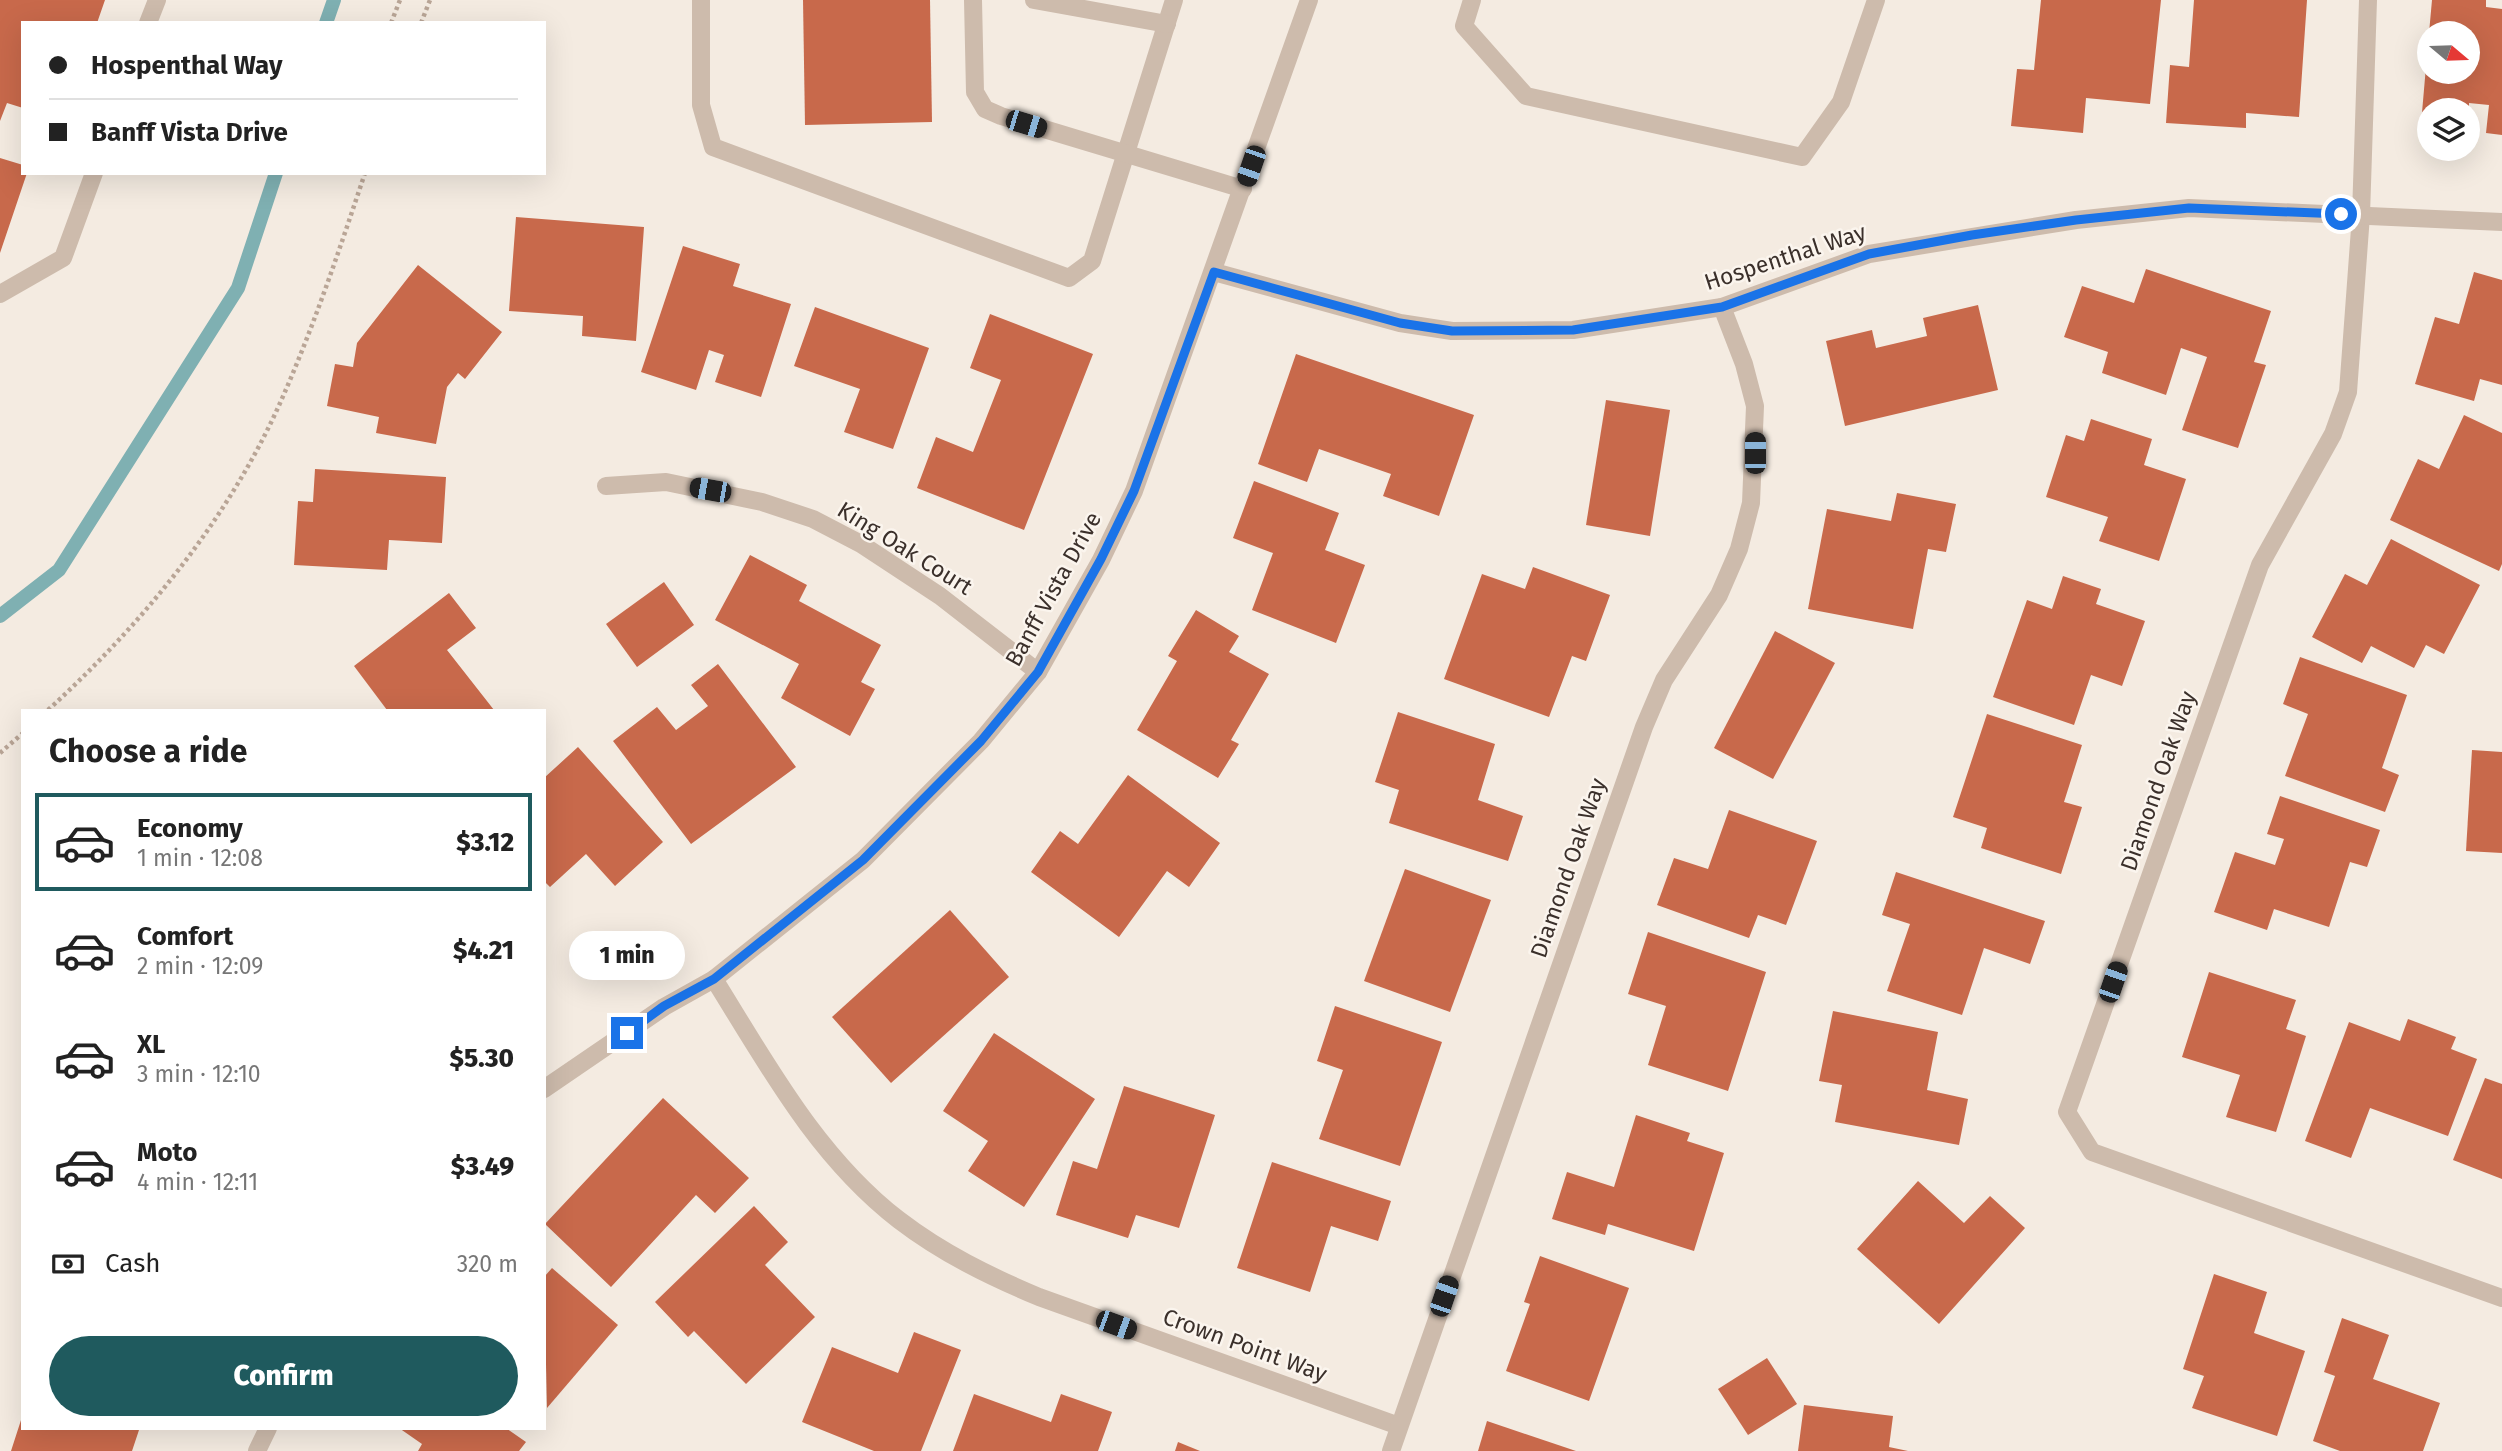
<!DOCTYPE html>
<html lang="en">
<head>
<meta charset="utf-8">
<style>
	:root { --surface:#fff; --page:#f2f2f2; --text:#222; --muted:#767676; --line:#e0e0e0; --accent:#1f5a5e }
	body { margin:0; font-family:"Fira Sans",sans-serif; background:var(--page); color:var(--text); height:100vh; display:flex; flex-direction:column; font-size:26px; white-space:nowrap }
	* { box-sizing:border-box; margin:0 }
	p { font-size:23px; color:var(--muted) }
	.icon { flex:none; width:38px; height:38px; fill:none; stroke:currentColor; stroke-width:2; stroke-linecap:round; stroke-linejoin:round }
	.map { position:relative; flex:1; overflow:hidden }
	.panel { position:absolute; left:21px; top:709px; width:525px; height:721px; display:flex; flex-direction:column; background:var(--surface); border-radius:0px; box-shadow:0 7px 28px #0002 }
	.panel>* { flex:none }
	.top-card { position:absolute; left:21px; top:21px; width:525px; height:154px; border-radius:0px; box-shadow:0 7px 28px #0002; display:grid; align-content:center; height:154px; padding:0 28px; background:var(--surface) }
	.needle { width:46px; rotate:109deg }
	.fabs { position:absolute; left:2417px; top:21px; display:grid; gap:14px }
	.fabs a { display:grid; place-items:center; width:63px; height:63px; border-radius:50%; background:var(--surface); box-shadow:0 7px 28px #0002; font-size:35px }
	.end { position:absolute; width:32px; height:32px; margin:-16px; border:9px solid #1a73e8; background:#fff; box-shadow:0 0 0 4px #fff }
	.from { border-radius:50% }
	.bubble { position:absolute; height:49px; border-radius:24px; background:var(--surface); box-shadow:0 7px 28px #0002; font-size:23px; font-weight:800; line-height:49px; text-align:center }
	.car { position:absolute; width:21px; height:42px; margin:-21px -10px; border-radius:9px; box-shadow:0 0 5px 2px #0007; background:linear-gradient(#222 24%,#8ab4d8 0 40%,#222 0 76%,#8ab4d8 0 86%,#222 0) }
	.top-card b { display:flex; align-items:center; gap:24px; height:66px; font-size:26px }
	.top-card b+b { border-top:2px solid var(--line) }
	.top-card i { width:18px; height:18px; background:var(--text) }
	ul { padding:0; list-style:none }
	li { display:flex; align-items:center; gap:21px; height:98px; margin:0 14px 10px; padding:0 14px; border:4px solid transparent; border-radius:0px }
	li div { flex:1 }
	li b { display:block; font-size:26px }
	li em { font-style:normal; font-weight:800 }
	li.on { border-color:var(--accent) }
	li>.icon { width:63px; height:63px; stroke-width:1.5 }
	h2 { padding:0 28px; font-size:32px; line-height:84px }
	.pay { display:flex; align-items:center; gap:18px; height:77px; padding:0 28px; font-size:26px }
	.pay p { margin-inline-start:auto }
	.primary-button { display:flex; gap:14px; margin-top:auto; padding:14px 28px }
	.primary-button a { flex:1; height:80px; border-radius:42px; background:var(--accent); color:#fff; font-size:28px; font-weight:800; line-height:80px; text-align:center }
	.map>svg:first-child { display:block }
	.lines { fill:none; stroke-linecap:round; stroke-linejoin:round }
	.stream { stroke:#7fb0b2; stroke-width:14 }
	.building { fill:#c8694b }
	.path { stroke:#b9a596; stroke-width:4.5; stroke-dasharray:3.5 3.5; stroke-linecap:butt }
	.service { stroke:#cdbbac; stroke-width:18 }
	.minor { stroke:#cdbbac; stroke-width:18 }
	.route { stroke:#1a73e8; stroke-width:9 }
	.labels { text-anchor:middle; dominant-baseline:central; stroke-width:5; stroke-linejoin:round; paint-order:stroke }
	.street-label { font-size:23px; fill:#3b302b; stroke:#fbf5ee }
</style>
</head>
<body>
<div class="map">
<svg width="2502" height="1451" viewBox="0 0 2502 1451">
	<rect width="100%" height="100%" fill="#f4ebe1"/>
	<g class="lines">
		<g class="stream">
			<path d="M326,23L334,0"/>
			<path d="M0,616L59,570L238,288L276,173"/>
		</g>
	</g>
	<g class="building">
		<path d="M0,0H105L97,23H23V108L7,103L0,121Z"/>
		<path d="M803,0H930L932,122L805,125Z"/>
		<path d="M2041,0H2161L2150,104L2086,98L2083,133L2011,126L2017,69L2034,70Z"/>
		<path d="M2194,0H2307L2299,117L2246,113V128L2166,123L2170,65L2189,67Z"/>
		<path d="M2432,0H2486V7L2502,9V135L2486,133L2489,105L2469,103V110H2429V124H2421L2427,55L2429,72H2468V33H2429Z"/>
		<path d="M0,158L23,165V173H27L0,253Z"/>
		<path d="M516,217L644,227L636,341L582,336L583,316L509,311Z"/>
		<path d="M683,246L740,264L733,286L791,304L761,397L715,382L724,355L709,350L696,390L641,372Z"/>
		<path d="M418,265L502,332L465,379L458,373L447,387L436,444L376,433L379,417L327,406L335,364L353,367L357,343Z"/>
		<path d="M2146,269L2271,311L2254,362L2266,365L2238,448L2182,430L2207,357L2181,348L2166,395L2102,373L2108,352L2064,337L2082,286L2134,303Z"/>
		<path d="M2474,272L2502,280V385L2480,379L2474,401L2415,384L2435,317L2459,324Z"/>
		<path d="M1978,305L1998,390L1845,426L1826,341L1872,330L1876,348L1927,336L1923,318Z"/>
		<path d="M815,307L929,348L893,449L844,432L860,389L794,366Z"/>
		<path d="M990,314L1093,354L1024,530L917,488L936,437L973,452L1001,380L970,368Z"/>
		<path d="M1296,354L1474,415L1439,516L1383,496L1391,474L1319,449L1307,482L1258,464Z"/>
		<path d="M1606,400L1670,410L1650,536L1586,525Z"/>
		<path d="M2464,415L2502,433V564L2499,571L2390,520L2418,459L2439,469Z"/>
		<path d="M2091,419L2152,439L2144,465L2186,479L2159,561L2099,541L2108,517L2046,497L2066,435L2084,441Z"/>
		<path d="M315,469L446,477L442,543L389,540L387,570L294,565L298,501L313,502Z"/>
		<path d="M1254,481L1339,513L1325,550L1365,565L1336,643L1252,610L1273,553L1233,538Z"/>
		<path d="M1897,493L1956,504L1946,552L1928,549L1913,629L1808,609L1827,509L1891,521Z"/>
		<path d="M2391,539L2480,585L2444,654L2426,645L2414,668L2371,646L2362,663L2312,637L2345,574L2367,585Z"/>
		<path d="M750,555L807,585L799,601L881,645L861,682L875,689L850,736L781,698L799,664L715,620Z"/>
		<path d="M1533,567L1610,595L1586,661L1572,656L1549,717L1444,679L1482,574L1525,589Z"/>
		<path d="M2063,576L2101,589L2096,604L2145,621L2122,686L2091,675L2074,725L1993,697L2027,600L2052,609Z"/>
		<path d="M664,582L694,625L637,667L606,624Z"/>
		<path d="M449,593L476,628L447,650L494,710H387L354,666Z"/>
		<path d="M1196,610L1239,636L1229,652L1269,674L1231,740L1239,744L1218,778L1137,730L1177,661L1168,656Z"/>
		<path d="M1775,631L1835,663L1773,779L1714,748Z"/>
		<path d="M2300,657L2407,695L2382,768L2399,775L2385,812L2285,776L2308,714L2283,704Z"/>
		<path d="M718,664L796,767L691,844L613,741L657,707L676,730L708,706L691,685Z"/>
		<path d="M1398,712L1495,744L1478,800L1523,816L1508,861L1389,823L1399,790L1375,782Z"/>
		<path d="M1987,714L2082,745L2064,802L2082,807L2061,874L1981,848L1987,828L1953,817Z"/>
		<path d="M578,747L663,842L615,886L586,854L550,887L544,881V778Z"/>
		<path d="M2472,750L2502,752V853L2466,851Z"/>
		<path d="M1128,775L1220,843L1189,887L1167,871L1119,937L1031,872L1060,831L1078,844Z"/>
		<path d="M2280,796L2380,830L2367,867L2350,862L2329,927L2274,909L2267,930L2214,912L2235,852L2275,865L2284,839L2267,834Z"/>
		<path d="M1729,810L1817,841L1786,925L1758,915L1749,938L1657,905L1674,858L1708,869Z"/>
		<path d="M1405,869L1491,900L1450,1012L1364,981Z"/>
		<path d="M1896,872L2045,921L2030,964L1984,948L1962,1015L1887,991L1910,924L1882,915Z"/>
		<path d="M950,910L1009,977L891,1083L832,1017Z"/>
		<path d="M1648,932L1766,972L1728,1091L1648,1065L1666,1006L1628,994Z"/>
		<path d="M2209,972L2296,1000L2286,1029L2306,1036L2276,1132L2226,1117L2240,1075L2182,1057Z"/>
		<path d="M1335,1006L1442,1042L1400,1166L1319,1139L1343,1070L1317,1061Z"/>
		<path d="M1833,1011L1938,1032L1927,1090L1968,1099L1959,1145L1835,1122L1842,1085L1819,1081Z"/>
		<path d="M2408,1019L2456,1037L2451,1049L2477,1059L2448,1136L2370,1108L2351,1158L2305,1141L2349,1022L2400,1041Z"/>
		<path d="M994,1033L1095,1099L1024,1207L968,1171L988,1141L943,1111Z"/>
		<path d="M2485,1078L2502,1084V1179L2453,1160Z"/>
		<path d="M1124,1086L1215,1115L1179,1228L1136,1215L1128,1238L1056,1215L1073,1161L1097,1169Z"/>
		<path d="M663,1098L749,1178L715,1213L696,1195L611,1287L545,1224Z"/>
		<path d="M1636,1115L1690,1133L1687,1141L1724,1153L1694,1251L1608,1224L1605,1235L1552,1219L1567,1172L1614,1187Z"/>
		<path d="M1272,1162L1391,1201L1378,1241L1331,1226L1310,1292L1237,1268Z"/>
		<path d="M1918,1181L1964,1223L1990,1196L2025,1228L1939,1324L1857,1249Z"/>
		<path d="M754,1206L788,1242L765,1265L815,1317L746,1384L694,1331L688,1337L655,1302Z"/>
		<path d="M1540,1256L1629,1288L1589,1401L1506,1371L1530,1304L1524,1302Z"/>
		<path d="M552,1268L618,1325L547,1408L544,1277Z"/>
		<path d="M2214,1274L2267,1292L2254,1333L2305,1351L2277,1436L2192,1408L2204,1376L2183,1369Z"/>
		<path d="M2342,1318L2389,1335L2373,1379L2440,1403L2423,1451H2340L2313,1441L2335,1376L2324,1372Z"/>
		<path d="M914,1332L961,1350L921,1451H874L802,1422L832,1347L898,1373Z"/>
		<path d="M1767,1358L1797,1404L1748,1435L1718,1389Z"/>
		<path d="M974,1394L1051,1422L1061,1394L1112,1412L1098,1451H953Z"/>
		<path d="M1804,1405L1893,1416L1889,1447L1908,1451H1798Z"/>
		<path d="M22,1417L23,1428L139,1430L132,1451H11Z"/>
		<path d="M1487,1421L1576,1451H1478Z"/>
		<path d="M399,1428H506L526,1442L519,1451H418L422,1444Z"/>
		<path d="M1178,1442L1200,1451H1175Z"/>
	</g>
	<g class="lines">
		<g class="path">
			<path d="M391,23L400,0"/>
			<path d="M421,23L430,0"/>
			<path d="M48,710C140,626 223,526 276,412C311,335 338,254 365,173"/>
			<path d="M0,753L23,733"/>
		</g>
		<g class="service">
			<path d="M701,0V105L713,147L1069,278L1092,261L1174,0"/>
			<path d="M973,0L975,92L985,109L1001,116L1243,189"/>
			<path d="M1034,0L1167,24"/>
			<path d="M1472,0L1464,26L1526,96L1802,157L1841,102L1876,0"/>
			<path d="M148,23L157,0"/>
			<path d="M0,294L63,258L94,173"/>
		</g>
		<g class="minor">
			<path d="M2368,0L2361,215L2348,392L2333,434L2260,565L2067,1112L2092,1152L2502,1298"/>
			<path d="M1214,272L1400,323L1452,331L1573,330L1722,307L1869,254L2076,220L2189,208L2502,222"/>
			<path d="M606,486L666,482L762,502L813,519L861,544L940,596L1038,672"/>
			<path d="M714,979C767,1064 817,1157 899,1220C942,1253 989,1276 1039,1297L1399,1426"/>
			<path d="M544,1089L664,1007L714,979L863,860L981,741L1038,672L1101,560L1134,491L1309,0"/>
			<path d="M257,1451L268,1428"/>
			<path d="M1391,1451L1644,727L1664,680L1719,595L1739,549L1751,503L1755,406L1744,364L1722,307"/>
		</g>
	</g>
	<g class="lines">
		<path class="route" d="M627,1033L664,1006L714,979L863,860L981,741L1038,672L1101,559L1134,491L1214,272L1400,323L1452,331L1573,330L1722,307L1869,254L1972,235L2076,220L2189,208L2341,214"/>
	</g>
	<g class="labels">
		<g class="street-label">
			<text transform="translate(1785 257) rotate(-18)">Hospenthal Way</text>
			<text transform="translate(905 548) rotate(32)">King Oak Court</text>
			<text transform="translate(1053 589) rotate(-61)">Banff Vista Drive</text>
			<text transform="translate(2158 781) rotate(-71)">Diamond Oak Way</text>
			<text transform="translate(1568 868) rotate(-71)">Diamond Oak Way</text>
			<text transform="translate(1245 1345) rotate(20)">Crown Point Way</text>
		</g>
	</g>
</svg>
<div class="fabs">
<a><svg class="needle" viewBox="-14 -14 28 28"><path d="M0-13l5 13h-10z" fill="#e53935"/><path d="M0 13l5-13h-10z" fill="#767676"/></svg></a>
<a><svg class="icon" aria-label="layers" viewBox="0 0 24 24"><path d="M12 4l9 5-9 5-9-5zM3 14l9 5 9-5"/></svg></a>
</div>
<i class="end from" style="left:2341px;top:214px"></i>
<i class="end" style="left:627px;top:1033px"></i>
<div class="bubble" style="left:569px;top:931px;width:116px">1 min</div>
<i class="car" style="left:1026px;top:124px;rotate:107deg"></i>
<i class="car" style="left:1251px;top:166px;rotate:199deg"></i>
<i class="car" style="left:1755px;top:453px;rotate:0deg"></i>
<i class="car" style="left:710px;top:490px;rotate:280deg"></i>
<i class="car" style="left:2113px;top:982px;rotate:19deg"></i>
<i class="car" style="left:1444px;top:1296px;rotate:19deg"></i>
<i class="car" style="left:1116px;top:1325px;rotate:110deg"></i>
<div class="top-card">
<b><i class="from"></i>Hospenthal Way</b>
<b><i></i>Banff Vista Drive</b>
</div>
<section class="panel">
<h2>Choose a ride</h2>
<ul>
<li class="on"><svg class="icon" aria-label="car" viewBox="0 0 24 24"><path d="M5 17H2v-5l4-1 3-4h7l3 4 3 1v5h-3M9 17h6M6 11h13"/><circle cx="7" cy="17" r="2"/><circle cx="17" cy="17" r="2"/></svg><div><b>Economy</b><p>1 min · 12:08</p></div><em>$3.12</em></li>
<li><svg class="icon" aria-label="car" viewBox="0 0 24 24"><path d="M5 17H2v-5l4-1 3-4h7l3 4 3 1v5h-3M9 17h6M6 11h13"/><circle cx="7" cy="17" r="2"/><circle cx="17" cy="17" r="2"/></svg><div><b>Comfort</b><p>2 min · 12:09</p></div><em>$4.21</em></li>
<li><svg class="icon" aria-label="car" viewBox="0 0 24 24"><path d="M5 17H2v-5l4-1 3-4h7l3 4 3 1v5h-3M9 17h6M6 11h13"/><circle cx="7" cy="17" r="2"/><circle cx="17" cy="17" r="2"/></svg><div><b>XL</b><p>3 min · 12:10</p></div><em>$5.30</em></li>
<li><svg class="icon" aria-label="car" viewBox="0 0 24 24"><path d="M5 17H2v-5l4-1 3-4h7l3 4 3 1v5h-3M9 17h6M6 11h13"/><circle cx="7" cy="17" r="2"/><circle cx="17" cy="17" r="2"/></svg><div><b>Moto</b><p>4 min · 12:11</p></div><em>$3.49</em></li>
</ul>
<div class="pay"><svg class="icon" aria-label="cash" viewBox="0 0 24 24"><path d="M3 7h18v10H3z"/><circle cx="12" cy="12" r="2"/></svg>Cash<p>320 m</p></div>
<div class="primary-button"><a>Confirm</a></div>
</section>
</div>
</body>
</html>
